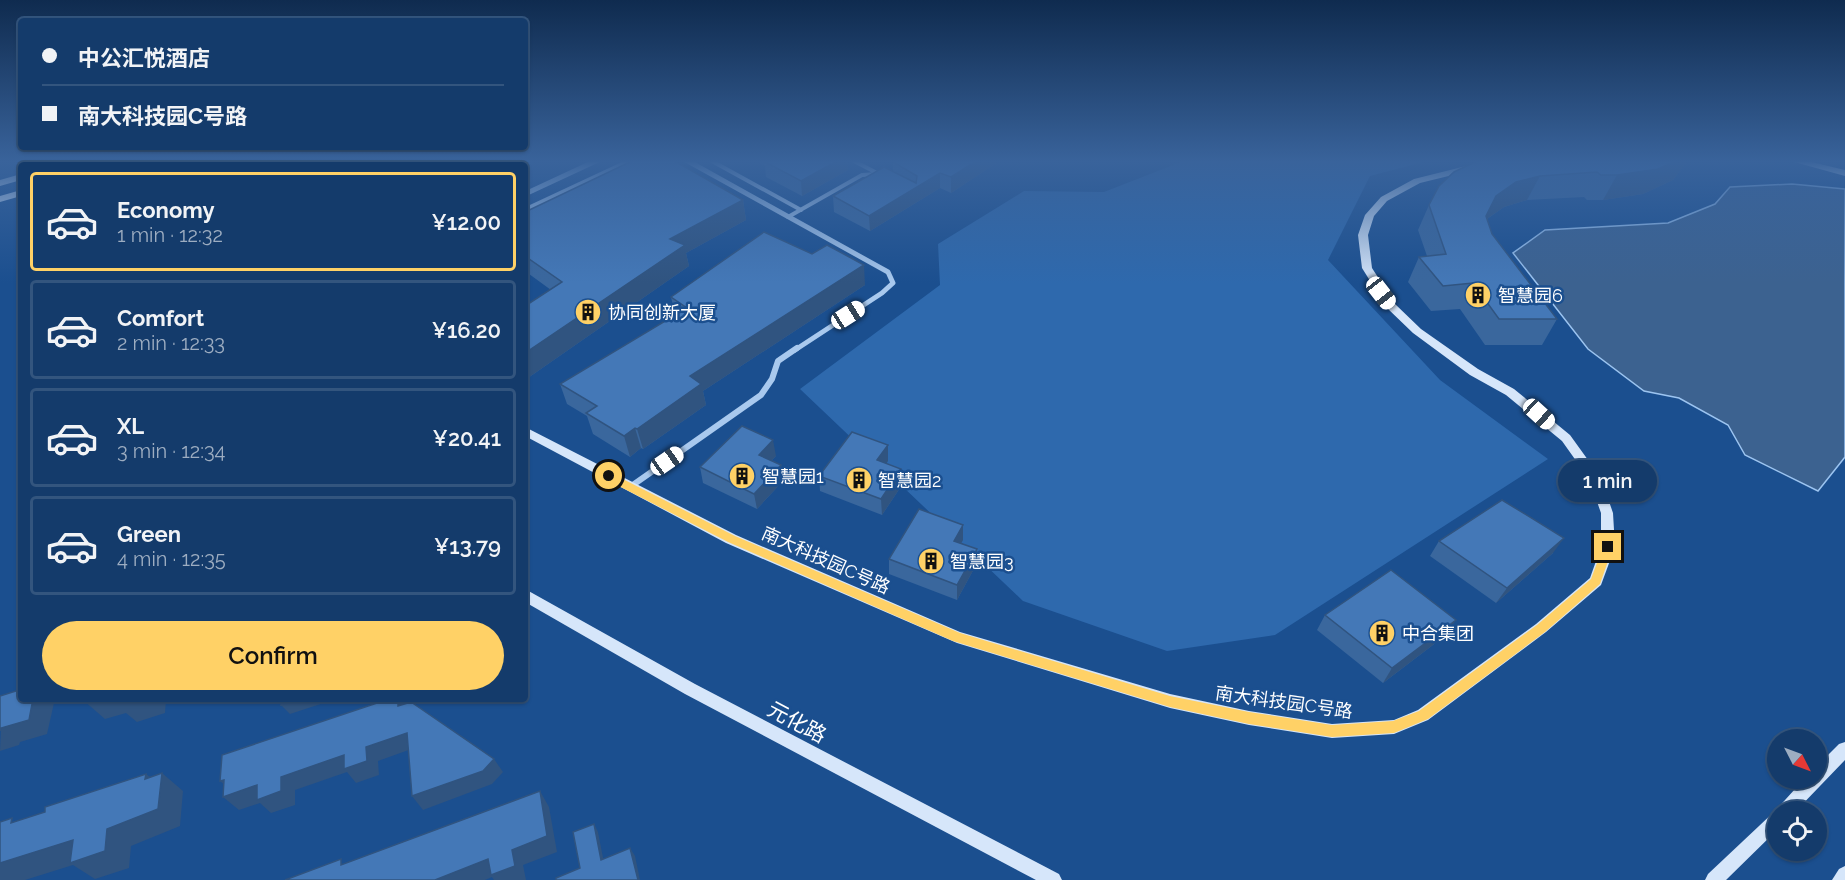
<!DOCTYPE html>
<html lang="en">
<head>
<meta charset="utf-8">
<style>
	:root { --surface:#143b6b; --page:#214673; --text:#f1f3f6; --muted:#9dadc1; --line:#33557e; --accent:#ffd166 }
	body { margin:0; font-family:Raleway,"Noto Sans SC",sans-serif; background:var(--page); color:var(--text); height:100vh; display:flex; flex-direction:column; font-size:22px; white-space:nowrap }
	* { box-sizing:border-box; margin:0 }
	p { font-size:20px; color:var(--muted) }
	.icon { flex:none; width:33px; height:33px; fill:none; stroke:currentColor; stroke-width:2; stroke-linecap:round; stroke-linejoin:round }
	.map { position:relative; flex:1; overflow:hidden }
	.drawer { position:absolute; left:18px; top:162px; width:510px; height:540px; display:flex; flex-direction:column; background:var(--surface); border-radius:6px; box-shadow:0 2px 4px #0004,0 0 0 2px var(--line) }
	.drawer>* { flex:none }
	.hud { position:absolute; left:18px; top:18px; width:510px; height:132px; border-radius:6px; box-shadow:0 2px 4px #0004,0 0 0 2px var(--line); display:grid; align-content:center; height:132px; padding:0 24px; background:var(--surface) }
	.needle { width:39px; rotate:132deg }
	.buttons { position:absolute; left:1767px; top:729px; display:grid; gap:12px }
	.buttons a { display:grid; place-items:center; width:60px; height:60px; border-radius:50%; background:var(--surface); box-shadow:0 2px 4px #0004,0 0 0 2px var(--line); font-size:30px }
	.end { position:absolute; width:27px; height:27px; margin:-14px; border:8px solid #ffd166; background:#111; box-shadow:0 0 0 3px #111 }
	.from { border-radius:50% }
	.bubble { position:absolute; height:42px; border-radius:21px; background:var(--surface); box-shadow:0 2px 4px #0004,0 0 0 2px var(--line); font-size:20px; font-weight:600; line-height:42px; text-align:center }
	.car { position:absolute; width:18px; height:36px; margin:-18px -9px; border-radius:8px; box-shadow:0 0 4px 2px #0007; background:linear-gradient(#fff 24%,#345 0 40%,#fff 0 76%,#345 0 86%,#fff 0) }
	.hud b { display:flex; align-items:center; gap:21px; height:57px; font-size:22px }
	.hud b+b { border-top:2px solid var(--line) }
	.hud i { width:15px; height:15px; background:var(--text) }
	ul { padding:10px 0 0; list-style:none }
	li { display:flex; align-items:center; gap:18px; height:99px; margin:0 12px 9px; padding:0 12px; border:3px solid var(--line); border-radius:6px }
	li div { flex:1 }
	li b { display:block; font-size:22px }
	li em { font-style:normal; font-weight:600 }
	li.selected { border-color:var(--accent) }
	li>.icon { width:54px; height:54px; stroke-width:1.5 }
	.primary-button { display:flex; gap:12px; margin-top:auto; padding:12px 24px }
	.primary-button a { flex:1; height:69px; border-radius:36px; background:var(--accent); color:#111; font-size:24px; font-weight:600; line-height:69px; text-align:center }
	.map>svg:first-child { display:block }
	.green { fill:#2e69ad }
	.water { fill:#3c6290; stroke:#9cc4f0; stroke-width:1.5 }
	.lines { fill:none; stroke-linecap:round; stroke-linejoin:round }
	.lane { stroke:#a9c9ee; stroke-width:4 }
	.street-far1 { stroke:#a9c9ee; stroke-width:5 }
	.street { stroke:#a9c9ee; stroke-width:6 }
	.secondary { fill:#d6e6fa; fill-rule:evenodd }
	.wall { fill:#3a679d }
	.shaded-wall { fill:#305480 }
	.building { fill:#4478b7; stroke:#305480; stroke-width:1.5 }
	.route { fill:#ffd166 }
	.labels { text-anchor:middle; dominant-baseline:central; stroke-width:5; stroke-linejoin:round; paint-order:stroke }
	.poi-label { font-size:18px; fill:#fff; stroke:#1b4f8f; text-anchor:start }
	.street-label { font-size:18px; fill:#fff; stroke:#1b4f8f }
	.near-street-label { font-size:21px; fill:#fff; stroke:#1b4f8f }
</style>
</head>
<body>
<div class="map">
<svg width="1845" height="880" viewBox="0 0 1845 880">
	<rect width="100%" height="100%" fill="#1b4f8f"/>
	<path class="green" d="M1186,160H1431L1370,176L1328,260L1440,380L1548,459L1275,635L1167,651L1023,601L800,389L940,285L938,244L1024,191L1104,192Z"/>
	<path class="water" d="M1792,184L1845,189V457L1818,491L1745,455L1728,425L1679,398L1644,391L1588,349L1513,253L1545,230L1668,223L1715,204L1730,187Z"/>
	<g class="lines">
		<g class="lane">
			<path d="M454,160L461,165"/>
			<path d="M710,160L801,210"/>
			<path d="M852,160L877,173"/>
			<path d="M788,217L862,175L877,174"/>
		</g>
		<g class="street-far1">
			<path d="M686,160L888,272L893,283L882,293L795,350"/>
			<path d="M214,165L217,160"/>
			<path d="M525,194L598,160"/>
			<path d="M525,210L632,160"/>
		</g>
		<path class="street" d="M630,487L761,395L772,379L778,361L797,348"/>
		<g class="secondary">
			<path d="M20,160H28L31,165H23Z"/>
			<path d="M1787,160H1803L1845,170V176Z"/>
			<path d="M1470,165L1474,168L1473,170L1420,183L1387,201L1374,216L1368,235L1372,268L1395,304L1421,329L1478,369L1514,389L1570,435L1601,478L1613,513L1615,547L1601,585L1546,632L1428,720L1394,734L1332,738L1249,725L1170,708L957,643L726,543L525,436V427L736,535L960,632L1170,694L1249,711L1332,724L1394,720L1418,710L1536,624L1590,578L1601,547V513L1589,479L1562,441L1506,395L1470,375L1413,333L1387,308L1362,268L1358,235L1365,215L1381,197L1414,179Z"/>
			<path d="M21,174V180L0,186V180Z"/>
			<path d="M21,190V196L0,202V196Z"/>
			<path d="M525,589L695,684L1059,874L1062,880H1036L685,694L525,602Z"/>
			<path d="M1845,742V760L1795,812H1778V829L1726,880H1705L1708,874L1776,810L1805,778H1816V767L1839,744Z"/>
			<path d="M1845,866V880H1832L1839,869Z"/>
		</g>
	</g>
	<g class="wall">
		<path d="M246,160H449L457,165H252Z"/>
		<path d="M754,160H847L848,170L802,196L766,177L765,166Z"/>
		<path d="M1001,160L951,193L940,188L870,231L834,212L833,196L893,171V162Z"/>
		<path d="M1479,160H1688L1673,180L1643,194L1603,200H1587L1584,197L1527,200L1504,207L1487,219L1492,234L1557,319L1542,345H1485L1460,309L1431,311L1408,282L1419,257L1427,256L1418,230L1429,205Z"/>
		<path d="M743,200L746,220L686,253L689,266L525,380V306L551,290L525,271V212Z"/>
		<path d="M865,285L703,391L706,405L643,449L641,448L630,457L593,434L587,416L567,404L560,384L675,315L671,297Z"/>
		<path d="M776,456L771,461L781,465L783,481L757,509L703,483L700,467Z"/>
		<path d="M888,461L886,464L902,485L882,515L820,491L819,476Z"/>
		<path d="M963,525V540L961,544L977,549L976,565L957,600L889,574V559Z"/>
		<path d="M1439,541L1553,553L1496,603L1430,556Z"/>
		<path d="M1325,615L1446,635L1383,683L1317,630Z"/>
	</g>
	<g class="shaded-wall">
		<path d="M377,160H399L401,165H365Z"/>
		<path d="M839,160H847L848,170L802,196L801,181Z"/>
		<path d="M978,160H1001L951,193V177Z"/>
		<path d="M1678,160H1688L1673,180L1643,194L1603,200L1617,175Z"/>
		<path d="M940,173V188L870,231L869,216Z"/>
		<path d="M1540,176L1527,200L1504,207L1484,221L1496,196L1516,182Z"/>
		<path d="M743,200L746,220L686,253L689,266L525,380V353L670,239Z"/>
		<path d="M864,265L865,285L703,391L706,405L643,449L637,429L690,376Z"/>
		<path d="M635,428L641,448L630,457L624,436Z"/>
		<path d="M773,440L776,456L762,471L759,455Z"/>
		<path d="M888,445V461L878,476L877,460Z"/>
		<path d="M781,465L783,481L757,509L754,494Z"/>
		<path d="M901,469L902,485L882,515L881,499Z"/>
		<path d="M963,525V540L953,557L954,541Z"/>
		<path d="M1564,538L1553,553L1496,603L1507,588Z"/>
		<path d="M977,549L976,565L957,600V585Z"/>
		<path d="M1456,620L1446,635L1383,683L1392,668Z"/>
		<path d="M33,699H48L54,703L47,734L20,742L19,745L0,751L1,728Z"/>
		<path d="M87,699H168L166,700L165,713L137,722L126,713L105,719L83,700Z"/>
		<path d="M298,699H336L290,714L281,705Z"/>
		<path d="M398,699H399L408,711L398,706Z"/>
		<path d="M407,733L417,747L378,761L379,775L356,783L347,772L295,790V805L271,813L260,803L239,810L223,797L234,793L220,781L224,780L257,785Z"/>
		<path d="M494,759L503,772L492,784L423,810L412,796Z"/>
		<path d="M162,773L183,791L180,826L131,846L129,868L95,879L73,865L25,880H0V863L73,840L107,829L145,779L146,774L161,785Z"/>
		<path d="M540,791L549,807L557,852L523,865L526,880H494L492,877L485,880H435L512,850Z"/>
		<path d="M594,824L598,832L605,868L601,860Z"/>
		<path d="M630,848L635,856L640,880H638Z"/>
	</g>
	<g class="building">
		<path d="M259,160H377L365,165H265Z"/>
		<path d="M407,160H449L457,165H414Z"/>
		<path d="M634,160H673L743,200L670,239L685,245L525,353V306L562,282L525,256V212Z"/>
		<path d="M768,160H839L801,181L765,162Z"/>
		<path d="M896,160H978L951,177L940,173L869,216L833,196L884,167L916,183L917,176L893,162Z"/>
		<path d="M1479,160H1678L1658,169L1617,175H1601L1597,172L1540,176L1516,182L1496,196L1486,216L1492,234L1557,319H1499L1473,283L1443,286L1419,257L1446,254L1429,205L1439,186L1454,172Z"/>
		<path d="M764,232L812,254L827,245L864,265L690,376L701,384L637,429L635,428L624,436L586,413L597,406L560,384L687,308L671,297Z"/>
		<path d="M742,426L773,440L759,455L781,465L754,494L700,467Z"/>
		<path d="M852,432L888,445L877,460L901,469L881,499L819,476Z"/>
		<path d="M1502,500L1564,538L1507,588L1439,541Z"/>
		<path d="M919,509L963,525L954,541L977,549L957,585L889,559Z"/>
		<path d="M1391,570L1456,620L1392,668L1325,615Z"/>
		<path d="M21,604V614L18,615Z"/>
		<path d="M19,690L18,694L21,693V699H33L29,720L1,728L0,731V696Z"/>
		<path d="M116,699H129L115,703Z"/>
		<path d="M282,699H298L281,705Z"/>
		<path d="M389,699H398V706L411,702L494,759L483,771L412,796L407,733L366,747L367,761L344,769V755L281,777V791L257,800V785L223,797L224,780L220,781L222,755Z"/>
		<path d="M162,773L158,809L107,829L105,851L70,863L73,840L0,863V822L12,818L11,823L45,812V807L146,774L145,779Z"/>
		<path d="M540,791L547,836L512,850L515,866L491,875L488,859L435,880H285L341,859V865Z"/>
		<path d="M594,824L601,860L630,848L638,880H556V878L580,868L573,832Z"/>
	</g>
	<linearGradient id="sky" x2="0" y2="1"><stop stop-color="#0f2b4f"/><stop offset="0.57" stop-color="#39639b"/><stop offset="1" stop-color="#39639b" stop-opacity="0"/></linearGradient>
	<rect width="1845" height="283" fill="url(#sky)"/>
	<path class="route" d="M609,472L735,536L960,633L1170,696L1249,712L1332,725L1393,721L1419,711L1537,625L1591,579L1604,544L1608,543L1613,547L1600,584L1545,632L1428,719L1394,733L1332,737L1249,724L1170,707L953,641L728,542L605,479V473Z"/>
	<defs>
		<symbol id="building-disc" viewBox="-11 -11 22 22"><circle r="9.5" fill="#ffd166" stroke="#1b4f8f"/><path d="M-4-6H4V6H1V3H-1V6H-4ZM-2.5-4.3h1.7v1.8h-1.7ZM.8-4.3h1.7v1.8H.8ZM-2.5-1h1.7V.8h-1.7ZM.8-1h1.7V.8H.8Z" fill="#111"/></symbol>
	</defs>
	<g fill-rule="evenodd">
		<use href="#building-disc" x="1463" y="280" width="30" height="30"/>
		<use href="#building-disc" x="573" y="297" width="30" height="30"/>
		<use href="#building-disc" x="727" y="461" width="30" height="30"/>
		<use href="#building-disc" x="844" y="465" width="30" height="30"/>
		<use href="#building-disc" x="916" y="546" width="30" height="30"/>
		<use href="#building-disc" x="1367" y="618" width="30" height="30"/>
	</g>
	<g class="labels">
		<g class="poi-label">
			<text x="1498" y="295">智慧园6</text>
			<text x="608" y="312">协同创新大厦</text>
			<text x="762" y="476">智慧园1</text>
			<text x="878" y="480">智慧园2</text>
			<text x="950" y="561">智慧园3</text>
			<text x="1402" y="633">中合集团</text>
		</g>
		<g class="street-label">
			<text transform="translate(826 560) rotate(24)">南大科技园C号路</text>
			<text transform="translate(1284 702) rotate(8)">南大科技园C号路</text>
		</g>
		<g class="near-street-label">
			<text transform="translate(797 722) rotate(28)">元化路</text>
		</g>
	</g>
</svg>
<div class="buttons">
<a><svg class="needle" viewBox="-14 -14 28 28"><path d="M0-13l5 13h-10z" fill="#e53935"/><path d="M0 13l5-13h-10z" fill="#9dadc1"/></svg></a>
<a><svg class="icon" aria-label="locate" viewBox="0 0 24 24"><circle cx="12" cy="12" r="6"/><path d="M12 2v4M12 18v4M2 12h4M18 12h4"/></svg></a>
</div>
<i class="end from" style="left:609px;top:476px"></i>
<i class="end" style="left:1608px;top:547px"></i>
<div class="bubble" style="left:1558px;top:460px;width:99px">1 min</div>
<i class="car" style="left:1381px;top:293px;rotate:142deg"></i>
<i class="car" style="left:848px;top:315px;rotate:58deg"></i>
<i class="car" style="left:1539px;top:414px;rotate:132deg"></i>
<i class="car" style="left:667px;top:461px;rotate:55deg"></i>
<div class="hud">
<b><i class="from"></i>中公汇悦酒店</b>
<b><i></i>南大科技园C号路</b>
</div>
<section class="drawer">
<ul>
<li class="selected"><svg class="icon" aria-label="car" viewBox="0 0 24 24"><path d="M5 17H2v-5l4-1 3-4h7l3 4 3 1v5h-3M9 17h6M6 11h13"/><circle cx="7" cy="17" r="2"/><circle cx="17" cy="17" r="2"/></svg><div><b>Economy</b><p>1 min · 12:32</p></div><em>¥12.00</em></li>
<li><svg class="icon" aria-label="car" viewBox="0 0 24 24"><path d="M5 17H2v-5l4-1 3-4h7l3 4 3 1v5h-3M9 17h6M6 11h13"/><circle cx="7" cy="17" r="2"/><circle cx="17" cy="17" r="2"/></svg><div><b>Comfort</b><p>2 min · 12:33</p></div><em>¥16.20</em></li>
<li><svg class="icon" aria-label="car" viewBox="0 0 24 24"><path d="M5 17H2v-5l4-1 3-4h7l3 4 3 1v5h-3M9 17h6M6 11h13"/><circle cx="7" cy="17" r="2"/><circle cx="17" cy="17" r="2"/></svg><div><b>XL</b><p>3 min · 12:34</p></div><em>¥20.41</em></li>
<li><svg class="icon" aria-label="car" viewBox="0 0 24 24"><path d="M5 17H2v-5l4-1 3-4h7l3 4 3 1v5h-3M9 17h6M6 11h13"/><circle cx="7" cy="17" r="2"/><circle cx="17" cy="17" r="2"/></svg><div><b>Green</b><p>4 min · 12:35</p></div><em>¥13.79</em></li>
</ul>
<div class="primary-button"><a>Confirm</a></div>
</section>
</div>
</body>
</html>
